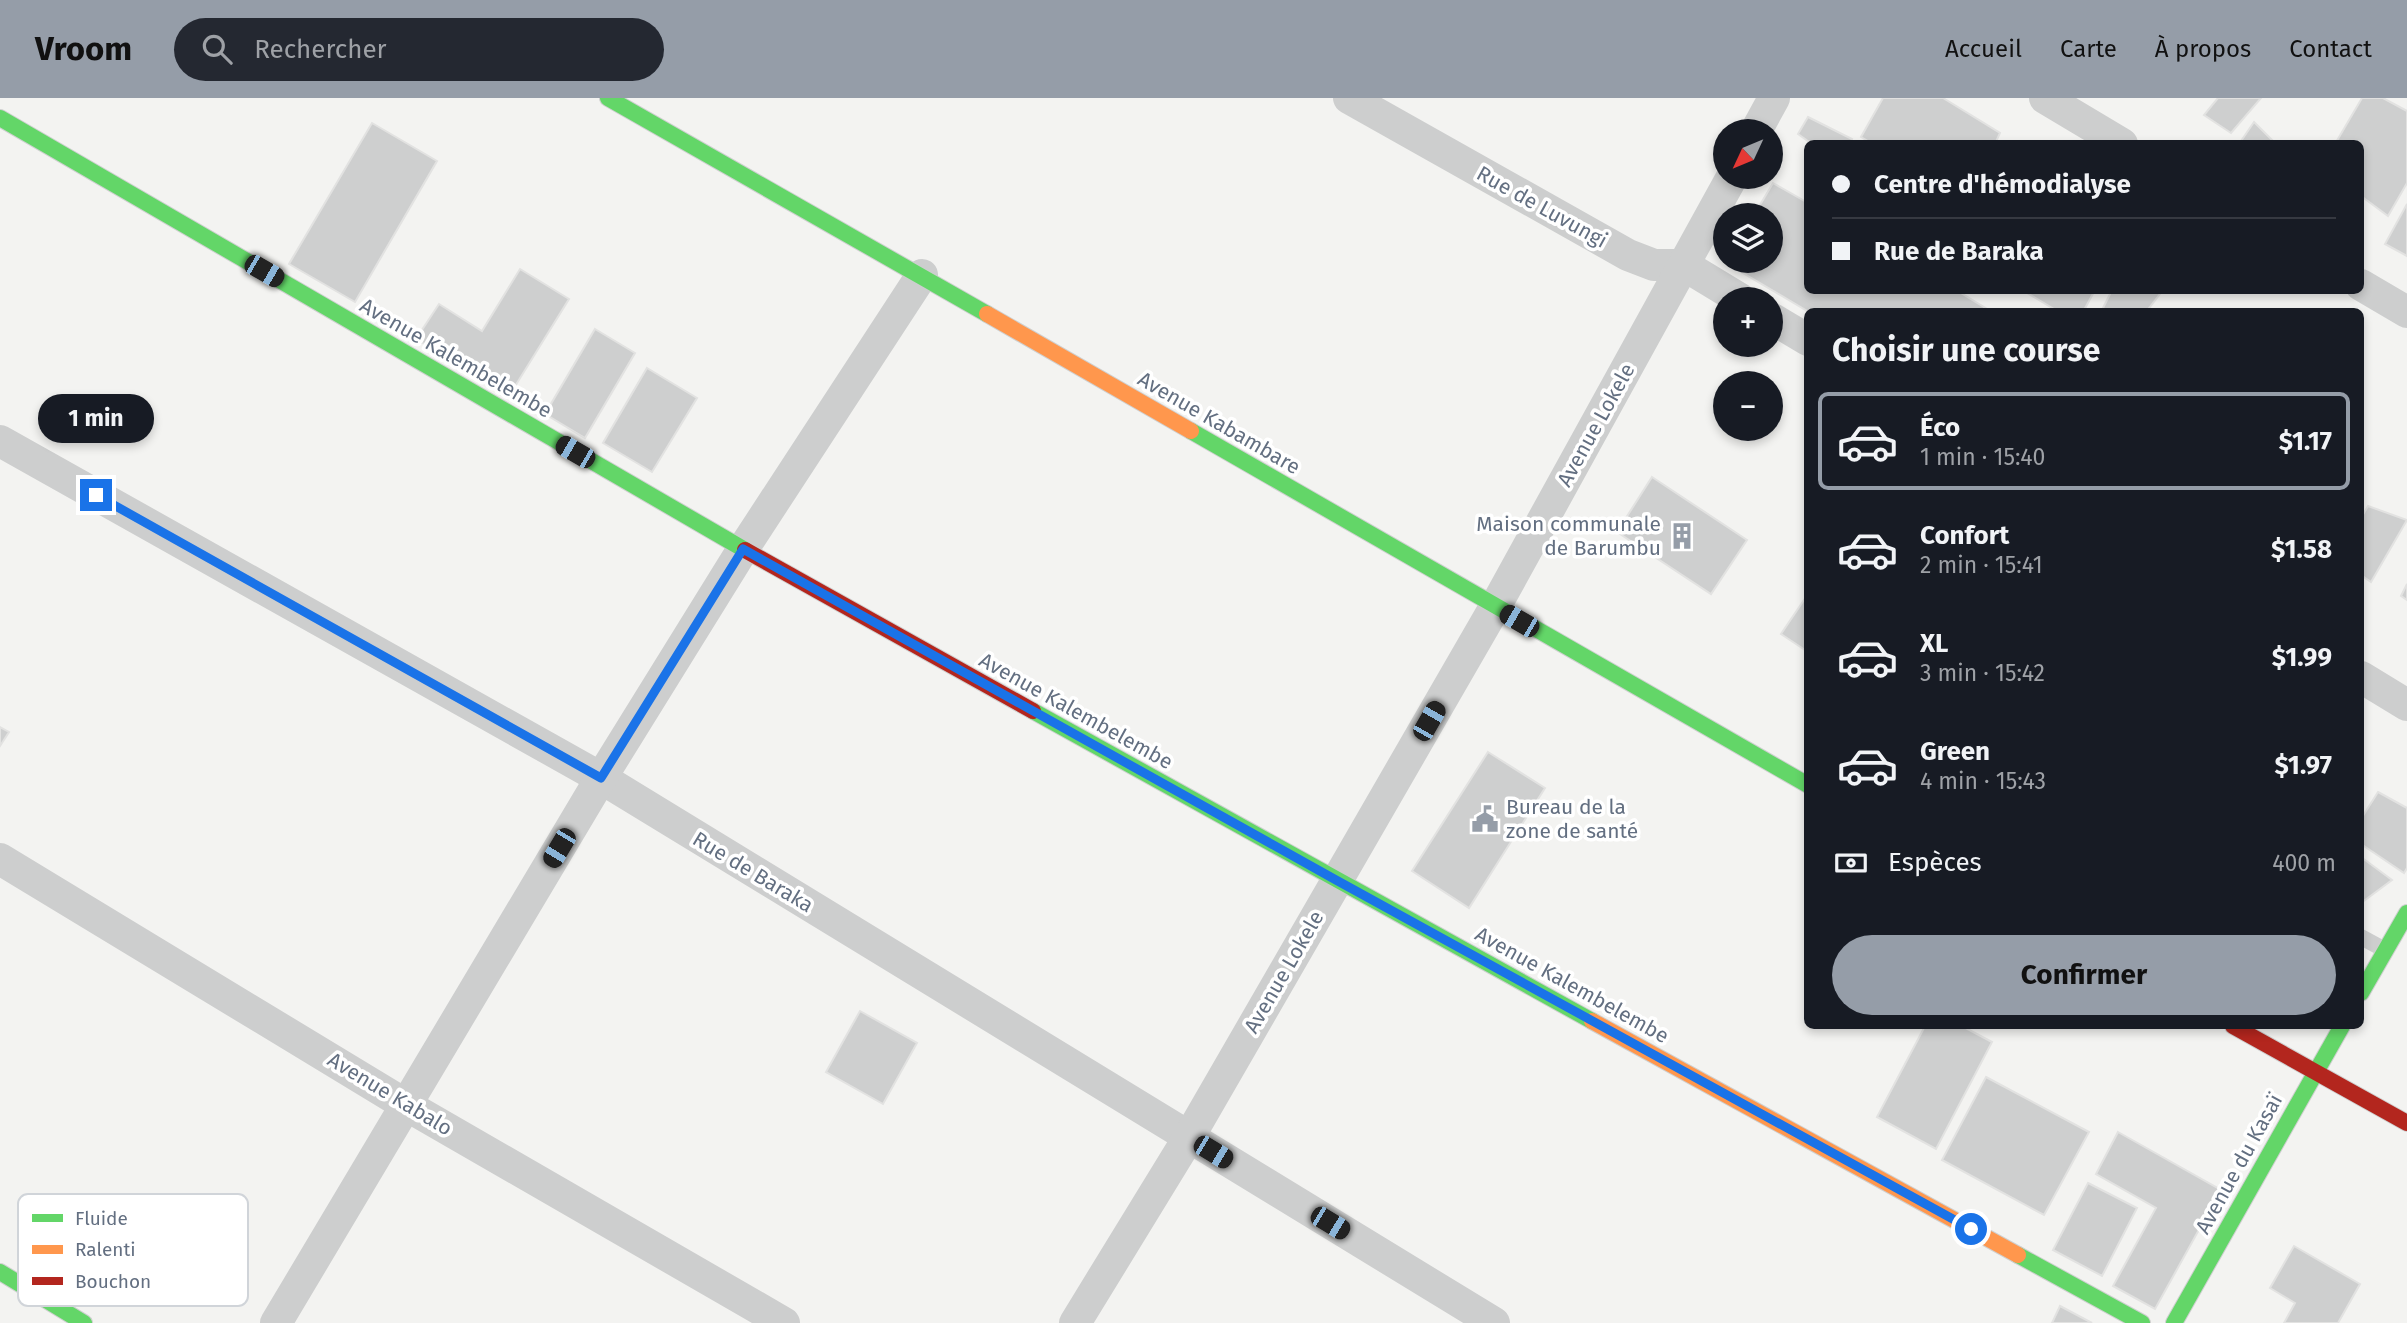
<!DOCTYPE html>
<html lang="fr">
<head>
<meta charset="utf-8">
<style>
	:root { --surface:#171b24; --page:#242831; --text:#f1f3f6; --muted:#9ea1a6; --line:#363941; --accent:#959da8 }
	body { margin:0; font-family:"Fira Sans",sans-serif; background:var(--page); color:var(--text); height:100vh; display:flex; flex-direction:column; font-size:26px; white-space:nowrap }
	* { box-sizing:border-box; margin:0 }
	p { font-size:23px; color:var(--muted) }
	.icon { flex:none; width:38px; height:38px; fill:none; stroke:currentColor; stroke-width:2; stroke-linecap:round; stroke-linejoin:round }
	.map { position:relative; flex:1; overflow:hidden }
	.panel { position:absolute; left:1804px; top:210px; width:560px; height:721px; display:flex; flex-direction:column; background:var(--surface); border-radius:10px; box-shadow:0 4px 10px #0003 }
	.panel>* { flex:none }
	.hud { position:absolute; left:1804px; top:42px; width:560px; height:154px; border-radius:10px; box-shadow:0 4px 10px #0003; display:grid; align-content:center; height:154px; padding:0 28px; background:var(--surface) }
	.needle { width:46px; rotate:226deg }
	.fabs { position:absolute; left:1713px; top:21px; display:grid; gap:14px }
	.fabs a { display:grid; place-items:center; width:70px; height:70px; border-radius:50%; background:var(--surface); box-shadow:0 4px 10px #0003; font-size:35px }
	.end { position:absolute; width:32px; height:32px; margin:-16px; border:9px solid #1a73e8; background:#fff; box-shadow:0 0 0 4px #fff }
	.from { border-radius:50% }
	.bubble { position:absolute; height:49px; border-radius:24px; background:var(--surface); box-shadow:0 4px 10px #0003; font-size:23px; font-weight:700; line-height:49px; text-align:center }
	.car { position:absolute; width:21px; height:42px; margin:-21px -10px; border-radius:9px; box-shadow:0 0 5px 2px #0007; background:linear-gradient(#222 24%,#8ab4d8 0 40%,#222 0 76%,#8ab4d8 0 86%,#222 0) }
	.hud b { display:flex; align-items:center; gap:24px; height:66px; font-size:26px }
	.hud b+b { border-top:2px solid var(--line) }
	.hud i { width:18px; height:18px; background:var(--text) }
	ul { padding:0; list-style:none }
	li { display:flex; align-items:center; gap:21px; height:98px; margin:0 14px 10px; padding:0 14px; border:4px solid transparent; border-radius:10px }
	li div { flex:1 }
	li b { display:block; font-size:26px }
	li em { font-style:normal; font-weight:700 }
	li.selected { border-color:var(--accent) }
	li>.icon { width:63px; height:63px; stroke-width:1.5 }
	h2 { padding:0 28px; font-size:32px; line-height:84px }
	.pay { display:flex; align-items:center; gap:18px; height:77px; padding:0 28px; font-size:26px }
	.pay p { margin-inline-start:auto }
	.button { display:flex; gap:14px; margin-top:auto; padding:14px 28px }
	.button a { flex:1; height:80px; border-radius:42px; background:var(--accent); color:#111; font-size:28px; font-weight:700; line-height:80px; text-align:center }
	header { display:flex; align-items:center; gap:42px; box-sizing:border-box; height:98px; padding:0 35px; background:var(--accent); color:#111 }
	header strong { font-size:33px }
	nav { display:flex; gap:38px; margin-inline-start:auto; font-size:24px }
	.search { width:490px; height:63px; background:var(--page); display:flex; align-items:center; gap:18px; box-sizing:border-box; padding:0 24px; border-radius:38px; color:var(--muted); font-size:26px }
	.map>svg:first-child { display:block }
	.building { fill:#cecfcf; stroke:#e2e2e1; stroke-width:2 }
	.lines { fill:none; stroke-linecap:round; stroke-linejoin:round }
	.fast-casing { stroke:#cfd0d0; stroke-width:18 }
	.slow-casing { stroke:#cfd0d0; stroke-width:18 }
	.jam-casing { stroke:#cfd0d0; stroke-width:18 }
	.lane { stroke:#cdcece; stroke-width:16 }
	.street { stroke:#cdcece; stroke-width:32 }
	.fast { stroke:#63d668; stroke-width:16 }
	.slow { stroke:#ff974d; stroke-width:16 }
	.jam { stroke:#b3261e; stroke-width:16 }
	.route { stroke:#1a73e8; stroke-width:9 }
	.labels { text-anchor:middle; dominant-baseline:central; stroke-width:7; stroke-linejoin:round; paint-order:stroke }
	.street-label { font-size:21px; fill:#636f81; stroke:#fff }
	.poi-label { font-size:21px; fill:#636f81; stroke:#fff; text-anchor:end }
	.key { fill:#fff; stroke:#d0d4d9; stroke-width:2 }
	.key-label { font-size:19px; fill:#636f81 }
</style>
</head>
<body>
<header>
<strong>Vroom</strong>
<div class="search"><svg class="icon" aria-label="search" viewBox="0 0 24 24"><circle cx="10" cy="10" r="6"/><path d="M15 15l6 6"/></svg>Rechercher</div>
<nav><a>Accueil</a><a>Carte</a><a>À propos</a><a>Contact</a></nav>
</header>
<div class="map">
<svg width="2407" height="1225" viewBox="0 0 2407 1225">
	<rect width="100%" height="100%" fill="#f3f3f1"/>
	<g class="building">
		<path d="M1883,0H1943L2000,35L1995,46H1873L1861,39Z"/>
		<path d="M2218,0H2261L2231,35L2204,17Z"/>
		<path d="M2362,0H2383L2407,13V85L2388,118L2361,98V46H2335Z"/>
		<path d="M1808,19L1852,41L1850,46H1812L1798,36Z"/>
		<path d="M2254,24L2276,46H2239Z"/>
		<path d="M372,25L437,63L355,204L289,166Z"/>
		<path d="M1773,85L1808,105V192H1956L1992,214H1809L1726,165L1728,163H1771V117H1754Z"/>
		<path d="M2407,106V158L2385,146Z"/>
		<path d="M520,171L569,201L509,298L416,241L439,206L482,233Z"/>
		<path d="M2022,192H2095L2083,214H2059Z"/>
		<path d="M2112,192H2163L2146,214H2101Z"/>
		<path d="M595,231L635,255L585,340L545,316Z"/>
		<path d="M647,270L697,300L652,374L603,345Z"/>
		<path d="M1652,379L1747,442L1711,496L1617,434Z"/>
		<path d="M2368,408L2407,422L2371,484L2361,477V420Z"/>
		<path d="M2407,486V502L2401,498Z"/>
		<path d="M1808,496V554L1781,536Z"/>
		<path d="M0,629L9,634L0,648Z"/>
		<path d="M1488,654L1545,690L1469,810L1412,773Z"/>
		<path d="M2378,694L2407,710V770L2404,775L2361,746V721Z"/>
		<path d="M2361,759L2392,782L2361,805Z"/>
		<path d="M860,913L917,945L883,1006L826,974Z"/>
		<path d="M1925,928H1962L1992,944L1936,1051L1877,1019Z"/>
		<path d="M1986,979L2089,1034L2044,1117L1942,1062Z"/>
		<path d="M2118,1034L2221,1092L2155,1211L2113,1188L2156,1110L2096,1076Z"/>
		<path d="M2088,1085L2137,1110L2102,1178L2053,1152Z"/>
		<path d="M2294,1148L2360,1186L2338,1225H2284L2295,1205L2270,1190Z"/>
		<path d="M2060,1208L2092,1225H2052Z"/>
	</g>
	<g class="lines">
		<defs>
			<g id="fast">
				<path d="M608,0L987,216"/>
				<path d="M0,20L745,452"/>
				<path d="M1191,333L1808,687"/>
				<path d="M1033,613L1592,923"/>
				<path d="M2361,895L2407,815"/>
				<path d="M2018,1157L2142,1225"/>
				<path d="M0,1174L84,1225"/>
				<path d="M2174,1225L2342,928"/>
			</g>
			<g id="slow">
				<path d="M987,216L1191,333"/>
				<path d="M1592,923L2018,1157"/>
			</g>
			<g id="jam">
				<path d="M745,452L1033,613"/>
				<path d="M2233,928L2407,1025"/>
			</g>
		</defs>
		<use href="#fast" class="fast-casing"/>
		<use href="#slow" class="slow-casing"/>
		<use href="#jam" class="jam-casing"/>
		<path class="lane" d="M2361,839L2385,852"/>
		<g class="street">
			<path d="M1349,0L1628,157L1654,167H1684L1740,201"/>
			<path d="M2045,0L2122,46"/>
			<path d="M1756,33L1774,0"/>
			<path d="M2361,187L2407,214"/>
			<path d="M1771,220L1808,242"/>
			<path d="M0,343L601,680L1494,1225"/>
			<path d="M2361,579L2407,607"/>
			<path d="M0,761L406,1007L784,1225"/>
			<path d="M276,1225L601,680L743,451L922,177"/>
			<path d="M1075,1225L1189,1039L1495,509L1732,79"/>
		</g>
		<use href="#fast" class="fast"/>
		<use href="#slow" class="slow"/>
		<use href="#jam" class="jam"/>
	</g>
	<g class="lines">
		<path class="route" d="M96,397L601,680L743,451L1336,782L1971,1131"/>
	</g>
	<defs>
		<symbol id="building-bare" viewBox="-9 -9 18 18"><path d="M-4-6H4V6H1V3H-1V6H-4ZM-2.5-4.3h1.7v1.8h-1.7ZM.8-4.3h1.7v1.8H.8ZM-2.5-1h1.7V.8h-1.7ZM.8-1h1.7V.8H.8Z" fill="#959da8" stroke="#fff" stroke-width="2.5" paint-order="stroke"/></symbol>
		<symbol id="civic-bare" viewBox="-9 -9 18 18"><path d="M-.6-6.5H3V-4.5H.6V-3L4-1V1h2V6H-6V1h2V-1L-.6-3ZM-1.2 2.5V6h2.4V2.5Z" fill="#959da8" stroke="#fff" stroke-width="2.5" paint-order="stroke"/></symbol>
	</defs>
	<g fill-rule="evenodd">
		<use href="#building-bare" x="1663" y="419" width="38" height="38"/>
		<use href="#civic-bare" x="1466" y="702" width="38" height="38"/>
	</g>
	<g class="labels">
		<g class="street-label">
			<text transform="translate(1542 109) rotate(29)">Rue de Luvungi</text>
			<text transform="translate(456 260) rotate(30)">Avenue Kalembelembe</text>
			<text transform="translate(1219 325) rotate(30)">Avenue Kabambare</text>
			<text transform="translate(1596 327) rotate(-61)">Avenue Lokele</text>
			<text transform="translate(1076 613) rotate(29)">Avenue Kalembelembe</text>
			<text transform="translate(753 774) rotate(31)">Rue de Baraka</text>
			<text transform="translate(1284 874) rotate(-60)">Avenue Lokele</text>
			<text transform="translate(1572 887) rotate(29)">Avenue Kalembelembe</text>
			<text transform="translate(390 996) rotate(31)">Avenue Kabalo</text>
			<text transform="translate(2239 1066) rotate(-61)">Avenue du Kasaï</text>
		</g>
		<g class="poi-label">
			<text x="1661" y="426">Maison communale<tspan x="1661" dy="24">de Barumbu</tspan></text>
			<text x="1506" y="709" text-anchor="start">Bureau de la<tspan x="1506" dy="24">zone de santé</tspan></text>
		</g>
	</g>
	<rect x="18" y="1096" width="230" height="112" rx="10" class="key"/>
	<rect x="32" y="1116" width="31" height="8" fill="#63d668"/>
	<rect x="32" y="1147" width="31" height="9" fill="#ff974d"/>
	<rect x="32" y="1179" width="31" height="8" fill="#b3261e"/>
	<g class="key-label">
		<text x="75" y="1127">Fluide</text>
		<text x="75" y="1158">Ralenti</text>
		<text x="75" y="1190">Bouchon</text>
	</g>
</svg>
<div class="fabs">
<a><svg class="needle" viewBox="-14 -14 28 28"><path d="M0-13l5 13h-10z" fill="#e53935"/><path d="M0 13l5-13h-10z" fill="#9ea1a6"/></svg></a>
<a><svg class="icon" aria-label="layers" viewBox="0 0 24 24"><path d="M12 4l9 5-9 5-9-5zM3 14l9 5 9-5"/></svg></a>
<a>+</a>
<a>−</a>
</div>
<i class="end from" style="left:1971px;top:1131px"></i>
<i class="end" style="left:96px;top:397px"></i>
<div class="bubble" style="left:38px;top:296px;width:116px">1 min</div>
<i class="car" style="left:264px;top:173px;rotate:120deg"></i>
<i class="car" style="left:575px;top:354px;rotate:300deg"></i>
<i class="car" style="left:1519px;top:523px;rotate:300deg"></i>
<i class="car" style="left:1429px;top:623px;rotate:30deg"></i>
<i class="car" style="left:559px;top:750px;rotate:211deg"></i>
<i class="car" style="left:1213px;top:1054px;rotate:121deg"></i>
<i class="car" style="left:1330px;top:1125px;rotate:121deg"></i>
<div class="hud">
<b><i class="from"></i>Centre d'hémodialyse</b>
<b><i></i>Rue de Baraka</b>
</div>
<section class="panel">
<h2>Choisir une course</h2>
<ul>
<li class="selected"><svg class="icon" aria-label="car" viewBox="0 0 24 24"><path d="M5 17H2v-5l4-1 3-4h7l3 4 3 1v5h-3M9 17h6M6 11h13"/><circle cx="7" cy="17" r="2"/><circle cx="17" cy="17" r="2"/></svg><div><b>Éco</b><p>1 min · 15:40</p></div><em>$1.17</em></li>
<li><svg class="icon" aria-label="car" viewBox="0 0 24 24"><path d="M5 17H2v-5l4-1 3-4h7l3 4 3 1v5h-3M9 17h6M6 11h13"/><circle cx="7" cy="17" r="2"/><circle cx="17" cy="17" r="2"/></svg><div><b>Confort</b><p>2 min · 15:41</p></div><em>$1.58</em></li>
<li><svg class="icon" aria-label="car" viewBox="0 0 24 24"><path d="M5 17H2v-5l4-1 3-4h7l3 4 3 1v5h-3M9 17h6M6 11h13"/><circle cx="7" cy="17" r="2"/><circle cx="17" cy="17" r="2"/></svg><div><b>XL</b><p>3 min · 15:42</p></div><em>$1.99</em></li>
<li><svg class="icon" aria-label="car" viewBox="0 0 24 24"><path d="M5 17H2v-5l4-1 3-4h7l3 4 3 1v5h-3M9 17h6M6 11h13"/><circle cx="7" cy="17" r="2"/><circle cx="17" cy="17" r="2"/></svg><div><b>Green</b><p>4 min · 15:43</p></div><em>$1.97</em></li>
</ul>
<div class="pay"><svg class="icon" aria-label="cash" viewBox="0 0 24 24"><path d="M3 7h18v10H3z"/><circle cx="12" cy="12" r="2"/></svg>Espèces<p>400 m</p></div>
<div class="button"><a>Confirmer</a></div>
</section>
</div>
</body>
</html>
